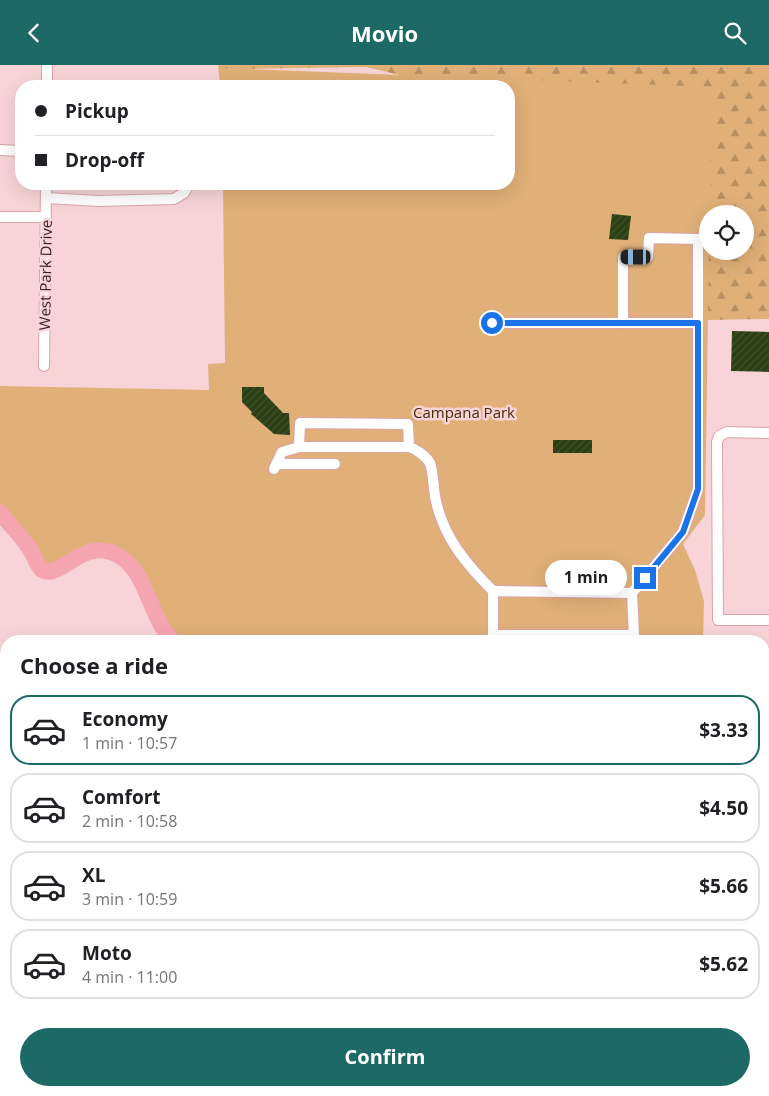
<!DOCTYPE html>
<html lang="en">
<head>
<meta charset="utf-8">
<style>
	:root { --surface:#fff; --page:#f6f6f6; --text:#202124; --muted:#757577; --line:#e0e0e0; --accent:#1d6966 }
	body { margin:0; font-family:"Open Sans",sans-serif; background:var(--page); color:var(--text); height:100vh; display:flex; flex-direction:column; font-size:19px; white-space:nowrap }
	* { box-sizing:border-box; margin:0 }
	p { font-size:16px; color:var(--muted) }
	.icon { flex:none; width:28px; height:28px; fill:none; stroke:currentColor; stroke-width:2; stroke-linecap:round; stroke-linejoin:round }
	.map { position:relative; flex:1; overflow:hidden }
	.drawer { position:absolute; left:0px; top:570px; width:770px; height:461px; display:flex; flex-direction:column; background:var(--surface); border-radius:20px 20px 0 0; box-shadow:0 5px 20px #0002 }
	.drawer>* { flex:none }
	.hud { position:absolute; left:15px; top:15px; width:500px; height:110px; border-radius:20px; box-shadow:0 5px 20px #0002; display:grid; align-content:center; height:110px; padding:0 20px; background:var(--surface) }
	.controls { position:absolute; left:699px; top:140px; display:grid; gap:10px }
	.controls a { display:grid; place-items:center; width:55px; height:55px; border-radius:50%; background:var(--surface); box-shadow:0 5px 20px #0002; font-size:25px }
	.end { position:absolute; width:22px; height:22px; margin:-11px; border:6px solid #1a73e8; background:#fff; box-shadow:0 0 0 2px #fff }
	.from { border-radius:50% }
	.bubble { position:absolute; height:35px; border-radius:18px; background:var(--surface); box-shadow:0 5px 20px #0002; font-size:16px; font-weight:700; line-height:35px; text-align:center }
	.car { position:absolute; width:15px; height:30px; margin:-15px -8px; border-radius:6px; box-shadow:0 0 4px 1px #0007; background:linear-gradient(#222 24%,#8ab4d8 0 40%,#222 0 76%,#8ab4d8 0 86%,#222 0) }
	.hud b { display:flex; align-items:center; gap:18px; height:48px; font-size:19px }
	.hud b+b { border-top:1px solid var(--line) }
	.hud i { width:12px; height:12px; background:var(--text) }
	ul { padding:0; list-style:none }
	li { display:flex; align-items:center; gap:15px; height:70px; margin:0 10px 8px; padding:0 10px; border:2px solid var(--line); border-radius:20px }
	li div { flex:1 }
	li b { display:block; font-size:19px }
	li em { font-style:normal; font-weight:700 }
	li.selected { border-color:var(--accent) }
	li>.icon { width:45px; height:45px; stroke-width:1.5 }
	h2 { padding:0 20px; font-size:22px; line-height:60px }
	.button { display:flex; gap:10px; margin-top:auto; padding:10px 20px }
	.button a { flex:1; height:58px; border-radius:30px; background:var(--accent); color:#fff; font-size:20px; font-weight:700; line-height:58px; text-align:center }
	header { display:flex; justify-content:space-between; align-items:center; height:65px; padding:0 20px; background:var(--accent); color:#fff; font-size:22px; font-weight:700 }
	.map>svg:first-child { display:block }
	.forest { fill:url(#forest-firs); fill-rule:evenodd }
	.park { fill:#e0b078 }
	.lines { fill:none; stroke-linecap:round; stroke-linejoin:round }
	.river { stroke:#f5a5b0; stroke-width:16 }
	.building { fill:url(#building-hatch) }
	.minor-casing { stroke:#dba3aa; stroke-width:12 }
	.minor { stroke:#fff; stroke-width:10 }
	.route { stroke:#1a73e8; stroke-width:6 }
	.labels { text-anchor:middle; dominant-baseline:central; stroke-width:5; stroke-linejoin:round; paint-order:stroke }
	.street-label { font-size:15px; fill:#372225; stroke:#f8d4d8 }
	.park-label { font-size:15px; fill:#452c09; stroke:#f8d4d8 }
</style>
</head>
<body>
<header><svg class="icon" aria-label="back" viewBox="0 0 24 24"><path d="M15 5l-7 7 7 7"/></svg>Movio<svg class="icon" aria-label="search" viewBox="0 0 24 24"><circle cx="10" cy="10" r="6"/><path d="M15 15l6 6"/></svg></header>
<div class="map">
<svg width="769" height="1031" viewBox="0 0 769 1031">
	<defs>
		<pattern id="forest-firs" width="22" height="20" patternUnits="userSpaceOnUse" patternTransform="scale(1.25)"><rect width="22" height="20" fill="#e0b078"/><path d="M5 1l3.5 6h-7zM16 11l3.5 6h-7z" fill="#b68f62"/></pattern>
		<pattern id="building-hatch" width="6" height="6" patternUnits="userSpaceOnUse" patternTransform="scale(1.25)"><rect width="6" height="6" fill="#2a3f13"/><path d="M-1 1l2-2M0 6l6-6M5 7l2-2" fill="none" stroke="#41522d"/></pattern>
	</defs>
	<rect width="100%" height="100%" fill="#f8d4d8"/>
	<path class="forest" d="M218,0H769V254L705,255L509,21H447L366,2L243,4L235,21H220ZM708,149H745V186H708Z"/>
	<path class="park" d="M222,3L712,22L710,149H708V186H709L705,450L683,479L695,505L704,536L703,576H173C151,555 148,514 125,495C108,482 88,483 72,494C64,500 60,506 49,507C38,508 35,493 31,485C24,473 4,460 0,447C0,439 0,425 0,416C0,385 0,353 0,321L209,325L208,299L225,298L223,119H509V21H222Z"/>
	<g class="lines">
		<g class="river">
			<path d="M0,447C9,460 23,472 31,486C35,492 36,500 42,505C61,517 86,464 125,495C148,514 151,555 173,576"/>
			<path d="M540,1025L546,1031"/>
		</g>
	</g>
	<g class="building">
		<path d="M612,149L631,151L628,175L609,174Z"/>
		<path d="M732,266L769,267V307L731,306Z"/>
		<path d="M242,322H264V328L283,348H289L290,370L274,369L251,349L252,347L242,337Z"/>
		<rect x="553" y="375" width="39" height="13"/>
	</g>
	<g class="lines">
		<defs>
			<g id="minor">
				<path d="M47,0V21H175"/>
				<path d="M0,85L21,86"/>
				<path d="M46,133L99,136L174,134L184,128L189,119"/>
				<path d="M0,152H46"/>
				<path d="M492,258H623"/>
				<path d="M44,301L46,119"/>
				<path d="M769,368L727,367L719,371L717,377L718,555H769"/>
				<path d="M409,382H299L300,358L408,359L409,382C416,384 426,391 430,398C434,410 433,424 436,436C444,473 467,500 493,526"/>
				<path d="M276,399H335"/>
				<path d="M274,404L282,387L299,382"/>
				<path d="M493,570V526L632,528"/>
				<path d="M491,576L493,570H634L632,528L683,467L698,424V174L649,173L648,192H623V258H698"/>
				<path d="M764,680H769"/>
				<path d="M0,780H6"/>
				<path d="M764,787H769"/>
				<path d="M293,1025V1031"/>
				<path d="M246,1031V1025"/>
				<path d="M269,1031V1025"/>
			</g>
		</defs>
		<use href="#minor" class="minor-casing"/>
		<use href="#minor" class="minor"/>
	</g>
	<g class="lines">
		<path class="route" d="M492,258H698V424L683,467L645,513"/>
	</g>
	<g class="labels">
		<g class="street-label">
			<text transform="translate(45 210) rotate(-89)">West Park Drive</text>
		</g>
		<g class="park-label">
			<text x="464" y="347">Campana Park</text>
		</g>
	</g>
</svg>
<div class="controls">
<a><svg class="icon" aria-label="locate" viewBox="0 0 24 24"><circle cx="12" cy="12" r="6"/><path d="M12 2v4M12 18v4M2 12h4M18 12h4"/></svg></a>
</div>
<i class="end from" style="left:492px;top:258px"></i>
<i class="end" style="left:645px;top:513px"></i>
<div class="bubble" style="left:545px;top:495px;width:82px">1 min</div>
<i class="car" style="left:636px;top:192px;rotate:270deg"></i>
<div class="hud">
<b><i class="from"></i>Pickup</b>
<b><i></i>Drop-off</b>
</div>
<section class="drawer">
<h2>Choose a ride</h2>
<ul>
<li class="selected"><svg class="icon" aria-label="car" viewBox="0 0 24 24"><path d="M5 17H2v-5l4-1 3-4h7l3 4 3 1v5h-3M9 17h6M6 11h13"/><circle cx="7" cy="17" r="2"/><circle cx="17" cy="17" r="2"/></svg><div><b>Economy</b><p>1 min · 10:57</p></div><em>$3.33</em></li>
<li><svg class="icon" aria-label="car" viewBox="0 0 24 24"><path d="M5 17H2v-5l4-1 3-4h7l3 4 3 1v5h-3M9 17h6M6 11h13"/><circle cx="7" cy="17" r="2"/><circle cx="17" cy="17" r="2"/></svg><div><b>Comfort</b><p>2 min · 10:58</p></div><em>$4.50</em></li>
<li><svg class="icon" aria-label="car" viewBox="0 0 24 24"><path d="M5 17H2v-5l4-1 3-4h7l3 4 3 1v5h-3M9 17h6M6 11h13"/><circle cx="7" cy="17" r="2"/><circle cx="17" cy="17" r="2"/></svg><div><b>XL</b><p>3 min · 10:59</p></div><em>$5.66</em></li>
<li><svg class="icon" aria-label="car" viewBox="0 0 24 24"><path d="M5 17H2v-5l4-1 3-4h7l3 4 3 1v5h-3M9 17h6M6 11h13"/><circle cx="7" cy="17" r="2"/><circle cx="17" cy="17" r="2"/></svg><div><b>Moto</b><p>4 min · 11:00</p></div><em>$5.62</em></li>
</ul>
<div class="button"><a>Confirm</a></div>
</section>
</div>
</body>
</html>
